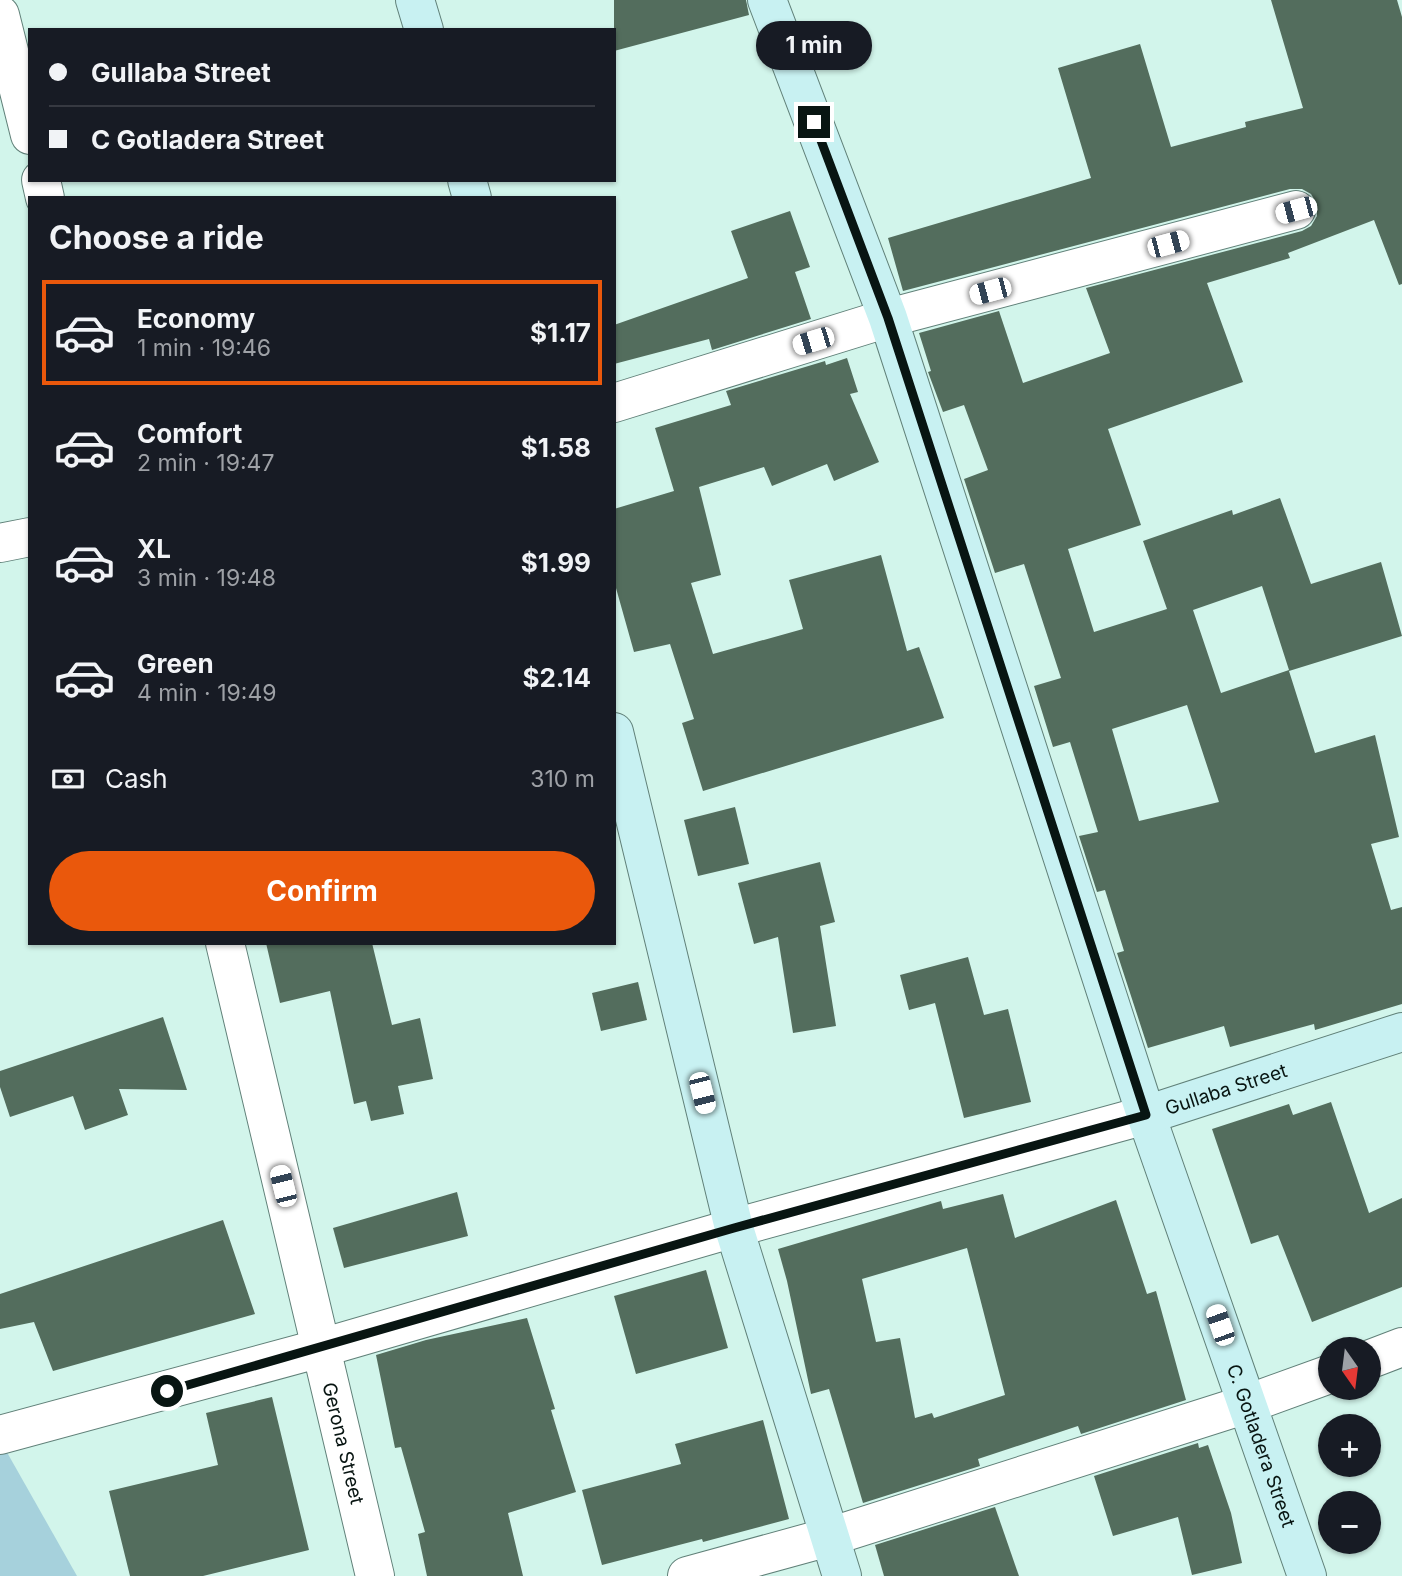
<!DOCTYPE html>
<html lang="en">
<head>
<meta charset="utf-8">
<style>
	:root { --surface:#171b24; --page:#20242c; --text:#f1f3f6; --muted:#9ea1a6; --line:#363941; --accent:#ea580c }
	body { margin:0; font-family:Inter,sans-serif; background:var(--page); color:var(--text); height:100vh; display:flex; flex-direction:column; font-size:26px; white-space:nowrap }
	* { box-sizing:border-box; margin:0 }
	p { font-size:23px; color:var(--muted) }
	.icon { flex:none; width:38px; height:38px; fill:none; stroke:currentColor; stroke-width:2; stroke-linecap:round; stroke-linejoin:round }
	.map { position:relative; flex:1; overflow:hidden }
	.drawer { position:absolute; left:28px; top:196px; width:588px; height:749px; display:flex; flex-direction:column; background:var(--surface); border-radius:0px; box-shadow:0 2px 5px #0004 }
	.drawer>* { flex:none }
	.banner { position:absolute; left:28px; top:28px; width:588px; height:154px; border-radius:0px; box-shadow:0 2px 5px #0004; display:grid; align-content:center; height:154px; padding:0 21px; background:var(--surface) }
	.needle { width:46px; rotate:166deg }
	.controls { position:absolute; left:1318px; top:1337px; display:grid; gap:14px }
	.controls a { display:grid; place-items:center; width:63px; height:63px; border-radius:50%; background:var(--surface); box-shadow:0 2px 5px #0004; font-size:35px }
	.end { position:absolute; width:32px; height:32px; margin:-16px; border:9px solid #081512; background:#fff; box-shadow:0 0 0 4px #fff }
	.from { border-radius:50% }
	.bubble { position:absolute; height:49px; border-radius:24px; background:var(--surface); box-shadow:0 2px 5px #0004; font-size:23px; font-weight:700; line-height:49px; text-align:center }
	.car { position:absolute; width:21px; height:42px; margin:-21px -10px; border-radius:9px; box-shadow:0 0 5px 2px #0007; background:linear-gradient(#fff 24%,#345 0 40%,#fff 0 76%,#345 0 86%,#fff 0) }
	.banner b { display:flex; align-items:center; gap:24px; height:66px; font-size:26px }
	.banner b+b { border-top:2px solid var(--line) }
	.banner i { width:18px; height:18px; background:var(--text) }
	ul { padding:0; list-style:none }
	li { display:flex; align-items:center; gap:21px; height:105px; margin:0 14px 10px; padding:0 7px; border:4px solid transparent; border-radius:0px }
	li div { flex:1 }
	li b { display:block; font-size:26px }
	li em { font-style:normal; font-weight:700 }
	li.active { border-color:var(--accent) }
	li>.icon { width:63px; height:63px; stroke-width:1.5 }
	h2 { padding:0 21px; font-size:32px; line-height:84px }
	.pay { display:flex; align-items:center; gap:18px; height:77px; padding:0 21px; font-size:26px }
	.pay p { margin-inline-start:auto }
	.primary-button { display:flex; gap:14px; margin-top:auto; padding:14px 21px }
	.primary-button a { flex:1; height:80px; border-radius:42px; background:var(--accent); color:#fff; font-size:28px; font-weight:700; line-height:80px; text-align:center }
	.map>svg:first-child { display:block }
	.water { fill:#a6d1dc }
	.building { fill:#536d5d; fill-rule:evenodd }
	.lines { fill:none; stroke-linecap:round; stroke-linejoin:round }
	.street-casing { stroke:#618179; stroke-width:40 }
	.secondary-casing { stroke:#618179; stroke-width:40 }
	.street { stroke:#fff; stroke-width:38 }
	.secondary { stroke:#c8f1f2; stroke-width:38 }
	.route { stroke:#081512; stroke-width:9 }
	.labels { text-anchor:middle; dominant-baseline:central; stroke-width:5; stroke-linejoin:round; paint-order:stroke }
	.street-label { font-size:19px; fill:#081512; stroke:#d2f5eb }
</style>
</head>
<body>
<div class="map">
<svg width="1402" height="1576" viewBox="0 0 1402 1576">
	<rect width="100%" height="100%" fill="#d2f5eb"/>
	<path class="water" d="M0,1440L77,1576H0Z"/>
	<g class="building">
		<path d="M614,0H746L749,15L614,51Z"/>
		<path d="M1271,0H1397L1402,17V284L1399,285L1374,220L1288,253L1290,258L1207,283L1243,382L1108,429L1141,525L1068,549L1094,632L1167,609L1143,541L1232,510L1233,515L1280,498L1311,584L1381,562L1402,636L1289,671L1315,753L1375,735L1399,837L1371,844L1391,910L1402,907V1004L1315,1030L1314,1024L1230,1047L1224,1026L1148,1048L1117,953L1124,951L1105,890L1097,892L1079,836L1098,832L1070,742L1053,747L1034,686L1061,678L1024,564L995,573L964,479L988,470L964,405L943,412L928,372L931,371L919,333L999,311L1023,383L1110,353L1086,288L1302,231L1311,226L1317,216V204L1311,194L1302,189H1290L903,291L888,238L1091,178L1058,68L1140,44L1171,147L1246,127L1245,122L1303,108ZM1262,586L1289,670L1221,693L1193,610ZM1187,705L1219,802L1139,821L1112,729Z"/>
		<path d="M790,211L810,267L795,272L811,319L712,350L709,339L614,364V325L748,278L731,231Z"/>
		<path d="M847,358L858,392L850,394L879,462L834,481L827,464L772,486L764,467L699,487L721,575L691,583L713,654L803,629L789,580L881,555L907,651L919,647L944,718L703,791L682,723L694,719L670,644L634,652L614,581V509L674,491L655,428L731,405L726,391L825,361L826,365Z"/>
		<path d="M735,807L749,864L698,876L684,820Z"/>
		<path d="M820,862L835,922L820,926L836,1026L793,1033L778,937L754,944L738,883Z"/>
		<path d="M266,943H372L392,1025L420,1018L433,1079L398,1086L404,1114L371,1121L366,1101L354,1104L330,991L280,1003Z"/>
		<path d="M968,957L984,1015L1008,1009L1031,1102L964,1118L935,1003L909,1010L900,975Z"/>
		<path d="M638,982L647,1020L601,1031L592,993Z"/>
		<path d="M163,1017L187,1090L119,1089L128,1115L85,1130L73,1096L10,1117L0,1087V1071Z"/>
		<path d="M1331,1102L1369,1213L1402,1198V1287L1312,1322L1278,1235L1251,1244L1212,1129L1289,1104L1293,1115Z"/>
		<path d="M457,1192L468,1236L344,1268L333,1228Z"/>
		<path d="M1003,1194L1015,1238L1116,1200L1147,1294L1156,1291L1186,1400L1081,1434L1078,1426L978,1459L980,1466L863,1503L829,1389L811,1394L787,1281L778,1249L941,1201L943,1209ZM967,1248L1005,1395L934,1418L932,1413L915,1418L900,1338L876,1342L862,1279Z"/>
		<path d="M223,1220L255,1314L53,1371L34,1322L0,1329V1294Z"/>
		<path d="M706,1270L728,1348L636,1374L614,1296Z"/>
		<path d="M527,1318L555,1409L551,1410L576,1492L508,1513L523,1576H427L418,1534L425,1532L401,1447L395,1448L376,1355L426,1340Z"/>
		<path d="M272,1397L309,1550L203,1576H130L109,1491L218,1465L206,1413Z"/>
		<path d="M763,1420L789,1519L703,1542L702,1539L602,1565L582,1490L681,1464L675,1444Z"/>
		<path d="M1198,1443L1199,1448L1208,1445L1231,1513L1242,1563L1192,1575L1178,1517L1113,1536L1094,1476Z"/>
		<path d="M995,1507L1019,1576H884L875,1545Z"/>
	</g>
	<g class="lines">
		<defs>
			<g id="street">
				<path d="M0,15L30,135"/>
				<path d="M41,180L45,198"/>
				<path d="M614,403L888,318L1296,210"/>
				<path d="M0,543L30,537"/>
				<path id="s1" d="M225,943L375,1576"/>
				<path d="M1368,1360L1402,1347"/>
				<path d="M0,1435L321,1348L734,1228L1146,1115"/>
				<path d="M687,1576L829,1537L1247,1404L1330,1374"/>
			</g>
			<g id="secondary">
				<path d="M415,0L424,30"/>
				<path id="s2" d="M767,0L888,318L1146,1115L1307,1576"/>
				<path d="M467,180L472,198"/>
				<path d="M614,732L734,1228L842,1576"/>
				<path id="s3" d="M1146,1115L1402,1032"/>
			</g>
		</defs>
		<use href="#street" class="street-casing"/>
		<use href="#secondary" class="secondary-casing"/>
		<use href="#street" class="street"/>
		<use href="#secondary" class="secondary"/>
	</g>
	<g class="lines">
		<path class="route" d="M167,1391L734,1228L1146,1115L888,318L814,122"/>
	</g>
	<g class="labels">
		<g class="street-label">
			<text stroke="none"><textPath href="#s3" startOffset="84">Gullaba Street</textPath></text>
			<text stroke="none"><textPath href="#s1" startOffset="514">Gerona Street</textPath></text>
			<text stroke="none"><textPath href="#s2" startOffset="1528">C. Gotladera Street</textPath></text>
		</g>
	</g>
</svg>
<div class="controls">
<a><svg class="needle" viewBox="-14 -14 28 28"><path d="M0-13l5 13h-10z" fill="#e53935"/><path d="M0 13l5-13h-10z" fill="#9ea1a6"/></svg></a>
<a>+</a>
<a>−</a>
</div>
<i class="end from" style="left:167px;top:1391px"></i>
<i class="end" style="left:814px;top:122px"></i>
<div class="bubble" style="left:756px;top:21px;width:116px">1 min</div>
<i class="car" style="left:1296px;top:210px;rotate:255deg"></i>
<i class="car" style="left:1168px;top:244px;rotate:75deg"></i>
<i class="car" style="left:990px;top:291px;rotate:255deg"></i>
<i class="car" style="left:813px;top:341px;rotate:253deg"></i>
<i class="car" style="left:702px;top:1093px;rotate:166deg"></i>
<i class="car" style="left:283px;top:1186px;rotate:346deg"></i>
<i class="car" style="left:1220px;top:1325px;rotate:341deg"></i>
<div class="banner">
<b><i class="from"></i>Gullaba Street</b>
<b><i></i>C Gotladera Street</b>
</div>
<section class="drawer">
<h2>Choose a ride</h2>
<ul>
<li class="active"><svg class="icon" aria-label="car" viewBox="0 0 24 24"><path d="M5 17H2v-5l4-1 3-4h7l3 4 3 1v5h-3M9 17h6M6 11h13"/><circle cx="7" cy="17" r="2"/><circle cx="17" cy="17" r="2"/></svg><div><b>Economy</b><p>1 min · 19:46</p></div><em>$1.17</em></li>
<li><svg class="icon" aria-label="car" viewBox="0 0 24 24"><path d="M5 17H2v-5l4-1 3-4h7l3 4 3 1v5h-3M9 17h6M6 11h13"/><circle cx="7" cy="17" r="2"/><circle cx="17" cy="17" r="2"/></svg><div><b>Comfort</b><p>2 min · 19:47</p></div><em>$1.58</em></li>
<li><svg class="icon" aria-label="car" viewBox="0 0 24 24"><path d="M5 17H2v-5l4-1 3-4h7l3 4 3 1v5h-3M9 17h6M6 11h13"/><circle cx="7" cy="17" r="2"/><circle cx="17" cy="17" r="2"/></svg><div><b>XL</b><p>3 min · 19:48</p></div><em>$1.99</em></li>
<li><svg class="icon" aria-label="car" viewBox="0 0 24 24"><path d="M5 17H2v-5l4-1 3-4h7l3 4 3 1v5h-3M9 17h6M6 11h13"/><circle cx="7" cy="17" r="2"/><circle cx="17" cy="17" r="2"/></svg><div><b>Green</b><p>4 min · 19:49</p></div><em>$2.14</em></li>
</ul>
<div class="pay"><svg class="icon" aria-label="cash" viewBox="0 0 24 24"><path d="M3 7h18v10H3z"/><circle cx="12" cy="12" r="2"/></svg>Cash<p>310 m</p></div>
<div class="primary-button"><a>Confirm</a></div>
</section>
</div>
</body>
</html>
